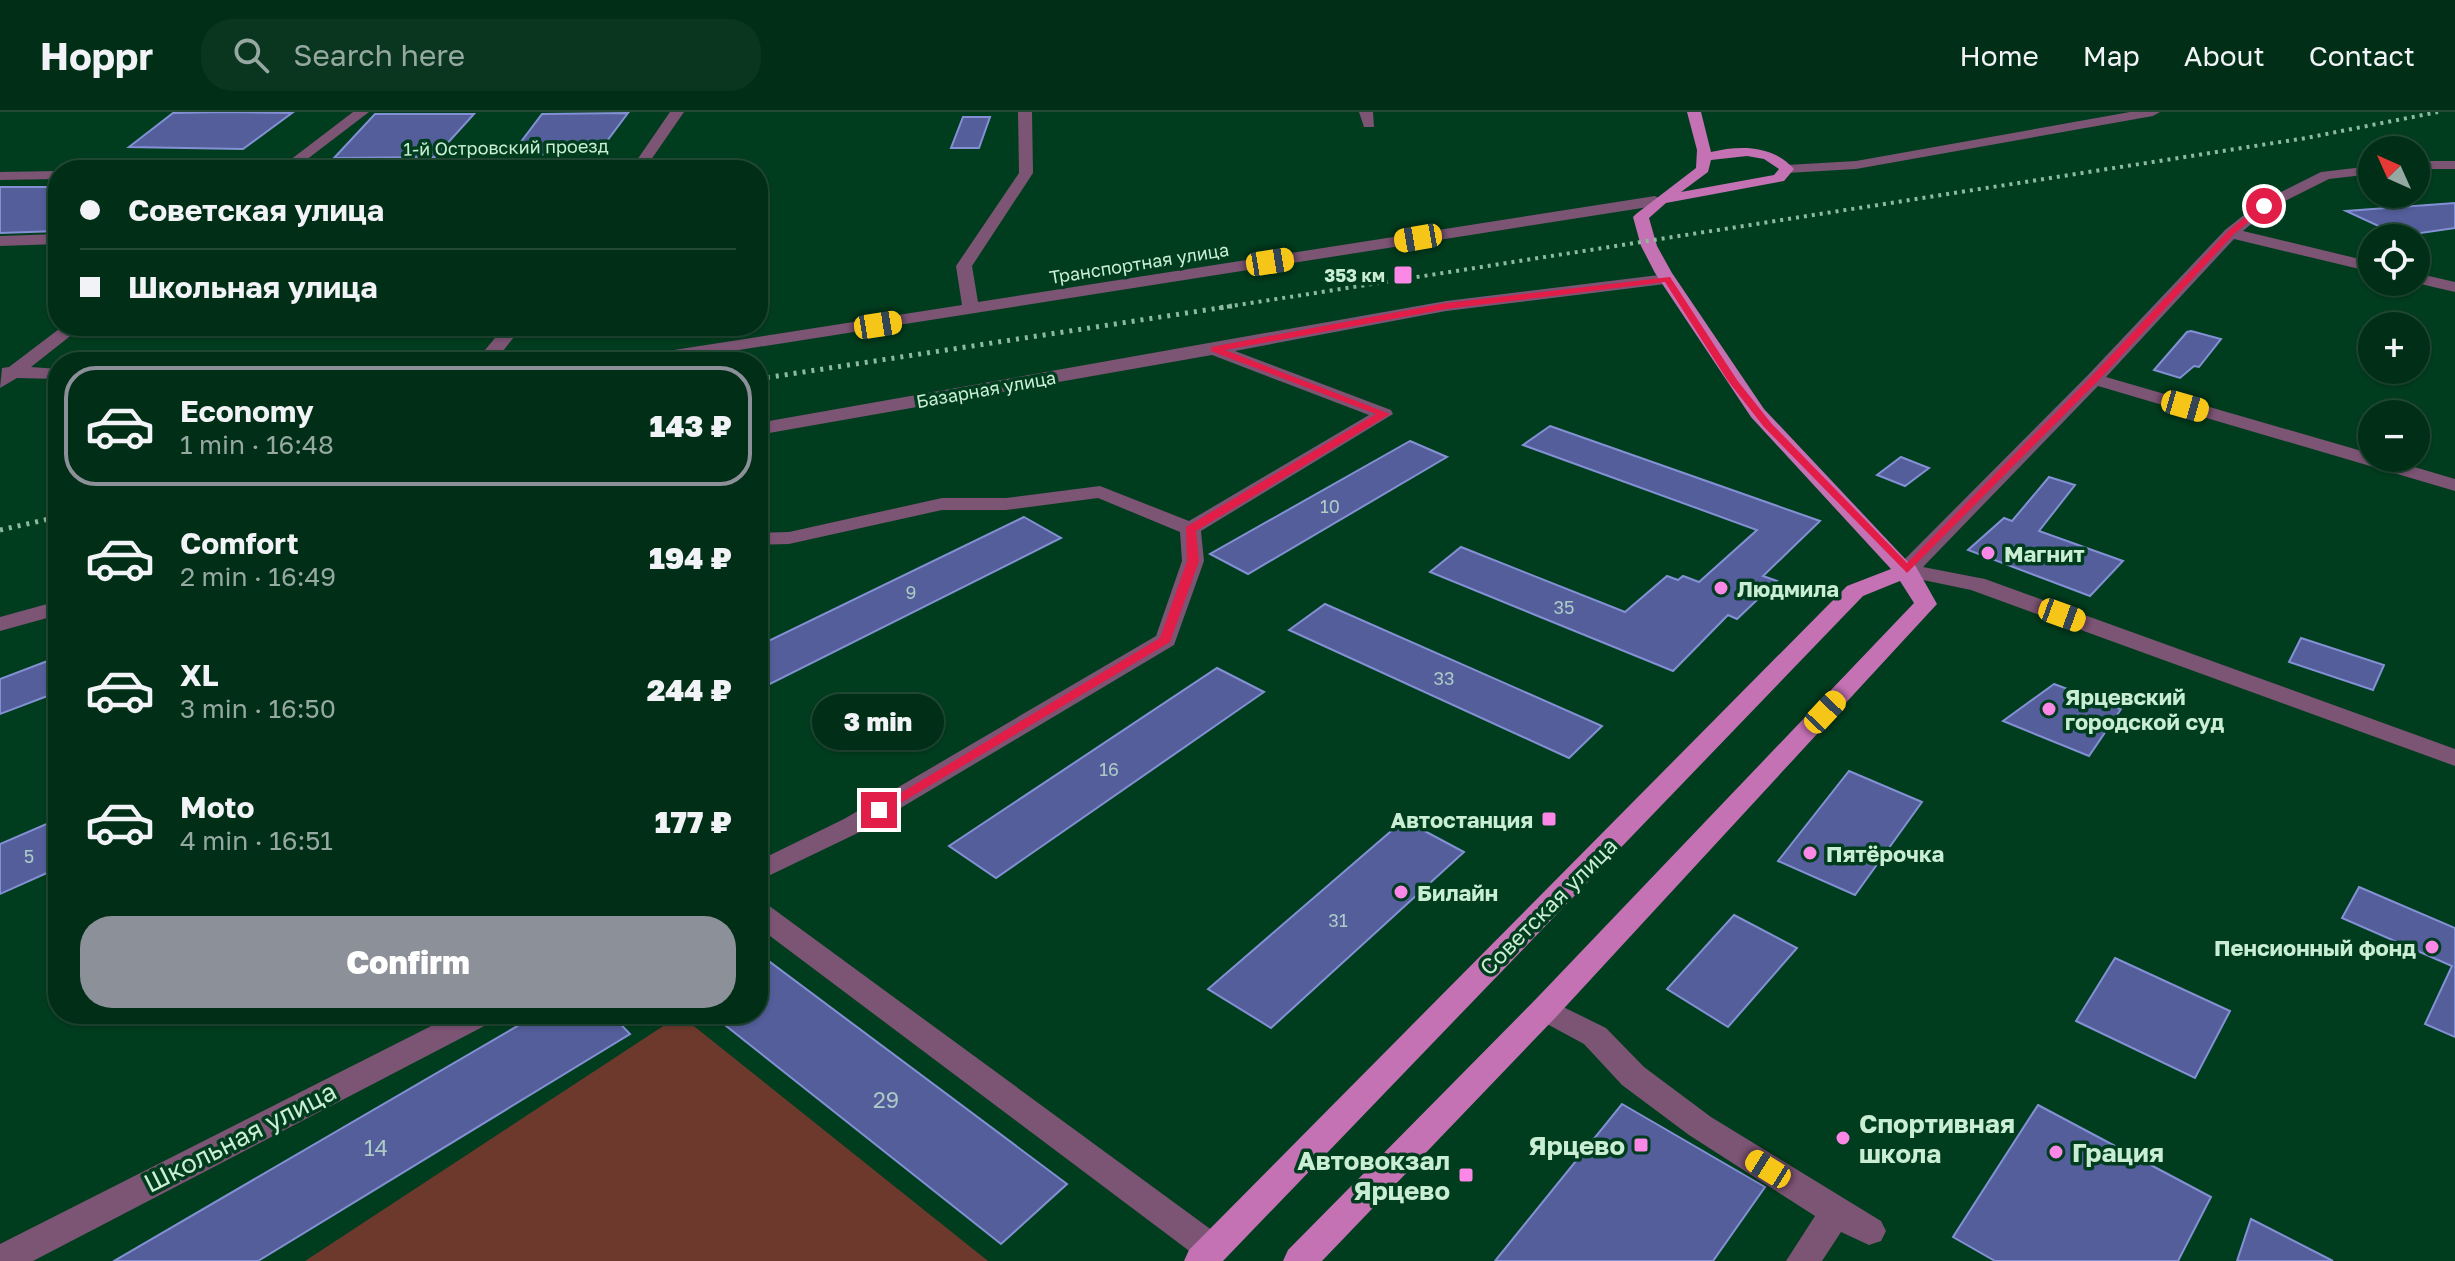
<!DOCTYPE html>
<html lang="en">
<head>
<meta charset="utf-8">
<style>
	:root { --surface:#002e16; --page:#0a361f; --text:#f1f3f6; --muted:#95a8a1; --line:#224a35; --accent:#8c9099 }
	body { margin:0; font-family:"Golos Text",sans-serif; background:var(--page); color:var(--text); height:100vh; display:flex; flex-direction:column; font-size:30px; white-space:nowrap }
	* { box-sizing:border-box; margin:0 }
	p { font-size:26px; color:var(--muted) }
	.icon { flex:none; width:44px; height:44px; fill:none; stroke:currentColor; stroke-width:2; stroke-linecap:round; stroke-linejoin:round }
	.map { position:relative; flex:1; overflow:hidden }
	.side { position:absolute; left:48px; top:240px; width:720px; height:672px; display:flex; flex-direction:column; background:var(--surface); border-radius:32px; box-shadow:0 2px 6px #0004,0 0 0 2px var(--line) }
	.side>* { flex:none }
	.top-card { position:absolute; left:48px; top:48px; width:720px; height:176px; border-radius:32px; box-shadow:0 2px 6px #0004,0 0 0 2px var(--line); display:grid; align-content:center; height:176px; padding:0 32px; background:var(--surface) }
	.needle { width:52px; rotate:315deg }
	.controls { position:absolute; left:2358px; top:24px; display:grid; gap:16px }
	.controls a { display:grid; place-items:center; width:72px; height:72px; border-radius:50%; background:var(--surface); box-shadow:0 2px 6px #0004,0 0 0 2px var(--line); font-size:40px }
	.end { position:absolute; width:36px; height:36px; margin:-18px; border:10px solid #e11d48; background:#fff; box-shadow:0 0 0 4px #fff }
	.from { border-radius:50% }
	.bubble { position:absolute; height:56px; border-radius:28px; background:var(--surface); box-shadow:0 2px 6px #0004,0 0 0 2px var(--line); font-size:26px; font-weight:800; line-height:56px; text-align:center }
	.car { position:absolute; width:24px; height:48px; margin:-24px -12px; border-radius:10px; box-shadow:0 0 6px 2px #0007; background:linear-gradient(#f5c518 24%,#345 0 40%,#f5c518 0 76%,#345 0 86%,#f5c518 0) }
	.top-card b { display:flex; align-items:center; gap:28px; height:76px; font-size:30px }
	.top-card b+b { border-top:2px solid var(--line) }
	.top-card i { width:20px; height:20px; background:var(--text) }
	ul { padding:14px 0 0; list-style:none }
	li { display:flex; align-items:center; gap:24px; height:120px; margin:0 16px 12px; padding:0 16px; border:4px solid transparent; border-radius:32px }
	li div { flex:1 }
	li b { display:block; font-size:30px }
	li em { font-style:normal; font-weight:800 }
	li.active { border-color:var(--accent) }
	li>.icon { width:72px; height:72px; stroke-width:1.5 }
	.primary-button { display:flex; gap:16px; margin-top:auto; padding:16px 32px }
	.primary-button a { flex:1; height:92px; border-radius:32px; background:var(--accent); color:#fff; font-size:32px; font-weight:800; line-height:92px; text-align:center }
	header { display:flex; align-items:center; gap:48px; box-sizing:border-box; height:112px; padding:0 40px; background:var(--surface); border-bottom:2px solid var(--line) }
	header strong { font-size:38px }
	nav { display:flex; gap:44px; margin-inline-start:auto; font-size:28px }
	.search { width:560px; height:72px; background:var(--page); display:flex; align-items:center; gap:20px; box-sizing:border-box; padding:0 28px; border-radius:32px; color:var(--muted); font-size:30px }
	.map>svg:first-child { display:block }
	.green { fill:#6d392d }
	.building { fill:#535e9a; stroke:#8391d4; stroke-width:2 }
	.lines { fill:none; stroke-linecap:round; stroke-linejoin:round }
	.minor { fill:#7c5474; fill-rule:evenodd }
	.major { fill:#c472b4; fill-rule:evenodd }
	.rail-far1 { stroke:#8eba9e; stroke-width:4; stroke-dasharray:3 5; stroke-linecap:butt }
	.rail { stroke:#8eba9e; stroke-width:5; stroke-dasharray:3 6; stroke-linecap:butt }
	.route { fill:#e11d48 }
	.poi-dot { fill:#fb87e6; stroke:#003d1e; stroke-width:3 }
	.labels { text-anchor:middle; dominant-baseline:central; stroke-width:7; stroke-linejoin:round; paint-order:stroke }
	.far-street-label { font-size:18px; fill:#caeed4; stroke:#003d1e }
	.far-poi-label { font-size:18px; font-weight:bold; fill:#caeed4; stroke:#003d1e; text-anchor:end }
	.number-label { font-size:18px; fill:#accac6 }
	.poi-label { font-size:22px; font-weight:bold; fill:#caeed4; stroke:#003d1e; text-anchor:start }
	.street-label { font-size:22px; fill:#caeed4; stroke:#003d1e }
	.near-number-label { font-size:22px; fill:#accac6 }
	.near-poi-label { font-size:26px; font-weight:bold; fill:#caeed4; stroke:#003d1e; text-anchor:start }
	.near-street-label { font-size:26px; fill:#caeed4; stroke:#003d1e }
</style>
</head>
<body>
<header>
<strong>Hoppr</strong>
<div class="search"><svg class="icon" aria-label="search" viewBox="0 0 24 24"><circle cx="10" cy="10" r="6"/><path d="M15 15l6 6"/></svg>Search here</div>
<nav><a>Home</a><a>Map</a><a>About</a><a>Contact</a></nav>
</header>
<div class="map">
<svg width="2455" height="1149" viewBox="0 0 2455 1149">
	<rect width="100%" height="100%" fill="#003d1e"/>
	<path class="green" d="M680,903L988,1149H305Z"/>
	<g class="building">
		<path d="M173,1L227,0L292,1L243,37L129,35Z"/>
		<path d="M628,1L598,41L511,43L542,2Z"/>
		<path d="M375,2H474L435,45L334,46Z"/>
		<path d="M963,5H990L979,36H951Z"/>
		<path d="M0,75H58V119L0,121Z"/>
		<path d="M2455,91V116L2400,124L2346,99Z"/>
		<path d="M2191,219L2221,227L2199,255L2194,254L2180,266L2154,258L2187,220Z"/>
		<path d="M1550,314L1820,409L1763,464L1777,469L1737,507L1728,503L1673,559L1430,460L1461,435L1625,500L1667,464L1678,468L1683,464L1699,470L1757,418L1523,333Z"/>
		<path d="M1410,329L1447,345L1248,462L1210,442Z"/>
		<path d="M1901,345L1929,356L1905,374L1877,363Z"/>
		<path d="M2049,365L2075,373L2039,419L2123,449L2090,484L1968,438L2004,406L2012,409Z"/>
		<path d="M1024,405L1061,426L758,578V534Z"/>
		<path d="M1325,492L1602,614L1569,646L1289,518Z"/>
		<path d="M2301,526L2384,553L2373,578L2289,550Z"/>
		<path d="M58,545V580L0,602V567Z"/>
		<path d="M1217,556L1264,580L996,766L949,734Z"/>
		<path d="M2054,572L2121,597L2089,644L2003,609Z"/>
		<path d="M1849,659L1922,690L1855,783L1778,749Z"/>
		<path d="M58,707V756L0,782V732Z"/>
		<path d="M1404,708L1464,740L1271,916L1208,877Z"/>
		<path d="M2359,775L2455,816V925L2425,912L2452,854L2342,806Z"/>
		<path d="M1734,803L1797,836L1728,915L1667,877Z"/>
		<path d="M758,841L1067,1072L1001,1132L711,902H758Z"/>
		<path d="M2115,846L2230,899L2195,966L2076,909Z"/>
		<path d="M538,902H611L630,922L258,1149H114Z"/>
		<path d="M1622,992L1765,1075L1713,1149H1495Z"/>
		<path d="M2038,993L2211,1085L2178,1149H1995L1953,1125Z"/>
		<path d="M2251,1107L2333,1149H2237Z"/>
	</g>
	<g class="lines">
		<g class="minor">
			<path d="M353,0H369L293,58H277Z"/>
			<path d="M670,0H684L644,58H315L322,54L637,48Z"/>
			<path d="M1018,0H1032L1033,61L972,154L978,190L1655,84L1663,89L1655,94L663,250H620L629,245L962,193L956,154L1019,61Z"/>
			<path d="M1359,0H1373L1374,15H1364Z"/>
			<path d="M2130,0H2160L2153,4L1856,57L1787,61L1780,57L1787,53L1856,49Z"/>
			<rect x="2416" y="49" width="39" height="8"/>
			<path d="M2372,54V62L2329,67L2269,97L2243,119L2372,150V160L2234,127L2106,265L2372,342V346H2384L2455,367V379L2098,274L1923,455L1985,467L2455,637V654L1971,478L1899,463L1896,458L1899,453L2088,263L2225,118L2259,91L2321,60Z"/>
			<path d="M58,59V67L0,68V60Z"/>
			<path d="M58,122V132L0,134V124Z"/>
			<path d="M2416,161L2455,170V180L2412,170H2416Z"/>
			<path d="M1667,162L1673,163L1675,167L1673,171L1446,199L1235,239L1391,298L1393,302L1201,419L1204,449L1174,533L862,719L758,769V749L844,707L1156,524L1182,449L1180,420L1098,386L1006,398H942L789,432L758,433V421L789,420L942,386H1006L1100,374L1189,409L1369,303L1212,243L758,323V311L1446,189Z"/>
			<path d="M63,214H83L31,255L58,257V267L17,266L0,276L2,256L9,255Z"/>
			<path d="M505,214H523L494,250H475Z"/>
			<path d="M58,489V503L0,519V505Z"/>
			<path d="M758,790L768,793L1224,1127L1229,1137L1224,1147H1200L758,815Z"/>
			<path d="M1545,886L1606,916L1644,955L1711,1005L1881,1109L1886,1119L1881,1129L1869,1133L1841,1120L1822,1149H1786L1815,1104L1689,1023L1622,973L1584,932L1534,905L1530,897L1534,889Z"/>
			<path d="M455,902H496L492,910L33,1149H0V1132Z"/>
		</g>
		<path class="major" d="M1687,0H1701L1711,40C1740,33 1773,33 1794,57L1784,69L1666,91L1649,106L1657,134L1672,161L1764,297L1910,452L1915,453L1937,492L1556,905L1322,1149H1283L1288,1138L1534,889L1914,491L1900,469L1863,484L1223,1149H1184L1189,1138L1847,474L1891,457L1751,305L1655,161L1641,134L1633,105L1636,102L1696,56L1697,38ZM1747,44L1764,47L1779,57L1774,63L1681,80L1708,60L1711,48Z"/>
		<path class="rail-far1" d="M1219,196L2306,26L2438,0"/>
		<g class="rail">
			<path d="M758,267L1232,194"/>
			<path d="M0,418L58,405"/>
		</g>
	</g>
	<path class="route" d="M2261,92L2268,94L2234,122L2098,269L1907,461L1764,315L1728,269L1665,170L1446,197L1225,238L1390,302L1196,419L1199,449L1170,530L884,701H874L872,698L1160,526L1187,449L1186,415L1376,302L1211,239V235L1446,191L1670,165L1737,268L1771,311L1907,451L2091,265L2228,119Z"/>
	<g class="poi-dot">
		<rect x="1393" y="153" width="20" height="20" rx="4"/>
		<circle cx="1988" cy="441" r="8"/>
		<circle cx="1721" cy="476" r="8"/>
		<circle cx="2049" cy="597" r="8"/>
		<rect x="1541" y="699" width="16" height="16" rx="4"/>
		<circle cx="1810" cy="741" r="8"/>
		<circle cx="1401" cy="780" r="8"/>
		<circle cx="2432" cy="835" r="8"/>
		<circle cx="1843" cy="1026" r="8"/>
		<rect x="1633" y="1025" width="16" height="16" rx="4"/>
		<circle cx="2056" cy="1040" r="8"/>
		<rect x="1458" y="1055" width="16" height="16" rx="4"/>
	</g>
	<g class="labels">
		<g class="far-street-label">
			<text transform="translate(506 35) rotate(-1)">1-й Островский проезд</text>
			<text transform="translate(1139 151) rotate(-9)">Транспортная улица</text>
			<text transform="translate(986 277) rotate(-10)">Базарная улица</text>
		</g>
		<g class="far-poi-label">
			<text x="1385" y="163">353 км</text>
		</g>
		<g class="number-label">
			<text x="1330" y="394">10</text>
			<text x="911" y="480">9</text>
			<text x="1564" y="495">35</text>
			<text x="1444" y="566">33</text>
			<text x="1109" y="657">16</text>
			<text x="29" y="744">5</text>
			<text x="1338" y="808">31</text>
		</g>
		<g class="poi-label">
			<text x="2004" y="441">Магнит</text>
			<text x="1737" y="476">Людмила</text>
			<text x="2065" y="584">Ярцевский<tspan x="2065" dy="25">городской суд</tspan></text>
			<text x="1533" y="707" text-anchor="end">Автостанция</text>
			<text x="1826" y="741">Пятёрочка</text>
			<text x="1417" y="780">Билайн</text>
			<text x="2416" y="835" text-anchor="end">Пенсионный фонд</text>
		</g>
		<g class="street-label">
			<text transform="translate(1548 794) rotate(-45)">Советская улица</text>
		</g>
		<g class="near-number-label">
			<text x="886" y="987">29</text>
			<text x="376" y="1035">14</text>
		</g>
		<g class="near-poi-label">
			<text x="1859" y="1011">Спортивная<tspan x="1859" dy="30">школа</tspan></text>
			<text x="1625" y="1033" text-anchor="end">Ярцево</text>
			<text x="2072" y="1040">Грация</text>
			<text x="1450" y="1048" text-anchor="end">Автовокзал<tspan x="1450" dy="30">Ярцево</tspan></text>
		</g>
		<g class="near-street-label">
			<text transform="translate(240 1025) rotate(-27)">Школьная улица</text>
		</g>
	</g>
</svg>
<div class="controls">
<a><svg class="needle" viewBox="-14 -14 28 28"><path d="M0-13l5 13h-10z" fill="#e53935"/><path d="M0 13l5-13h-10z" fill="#95a8a1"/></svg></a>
<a><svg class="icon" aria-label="locate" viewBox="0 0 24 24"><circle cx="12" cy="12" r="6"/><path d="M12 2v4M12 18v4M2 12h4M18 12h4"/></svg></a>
<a>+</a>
<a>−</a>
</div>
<i class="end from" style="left:2264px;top:94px"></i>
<i class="end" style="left:879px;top:698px"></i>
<div class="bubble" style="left:812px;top:582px;width:132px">3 min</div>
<i class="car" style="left:1418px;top:126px;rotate:260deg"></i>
<i class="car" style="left:1270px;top:150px;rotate:81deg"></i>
<i class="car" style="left:878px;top:213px;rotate:81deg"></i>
<i class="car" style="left:2185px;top:294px;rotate:106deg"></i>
<i class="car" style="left:2062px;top:503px;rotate:110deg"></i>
<i class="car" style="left:1825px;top:600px;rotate:43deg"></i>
<i class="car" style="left:1768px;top:1057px;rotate:302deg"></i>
<div class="top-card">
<b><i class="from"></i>Советская улица</b>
<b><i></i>Школьная улица</b>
</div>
<section class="side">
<ul>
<li class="active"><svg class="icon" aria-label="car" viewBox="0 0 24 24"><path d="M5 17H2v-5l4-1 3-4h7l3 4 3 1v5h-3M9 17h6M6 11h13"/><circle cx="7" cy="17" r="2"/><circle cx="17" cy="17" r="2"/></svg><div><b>Economy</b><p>1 min · 16:48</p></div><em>143 ₽</em></li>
<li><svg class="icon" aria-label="car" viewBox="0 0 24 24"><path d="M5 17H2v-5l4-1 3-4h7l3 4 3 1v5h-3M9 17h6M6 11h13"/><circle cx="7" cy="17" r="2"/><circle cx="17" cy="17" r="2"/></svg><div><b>Comfort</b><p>2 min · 16:49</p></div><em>194 ₽</em></li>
<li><svg class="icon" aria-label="car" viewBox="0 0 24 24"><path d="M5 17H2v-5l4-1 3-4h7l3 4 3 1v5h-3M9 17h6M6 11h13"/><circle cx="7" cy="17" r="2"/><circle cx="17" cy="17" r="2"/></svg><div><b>XL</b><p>3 min · 16:50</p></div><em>244 ₽</em></li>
<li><svg class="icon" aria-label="car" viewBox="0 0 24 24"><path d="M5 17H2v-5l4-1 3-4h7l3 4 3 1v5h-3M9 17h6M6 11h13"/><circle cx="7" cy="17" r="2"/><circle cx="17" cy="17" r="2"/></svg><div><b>Moto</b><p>4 min · 16:51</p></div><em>177 ₽</em></li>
</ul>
<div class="primary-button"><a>Confirm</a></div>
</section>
</div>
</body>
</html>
